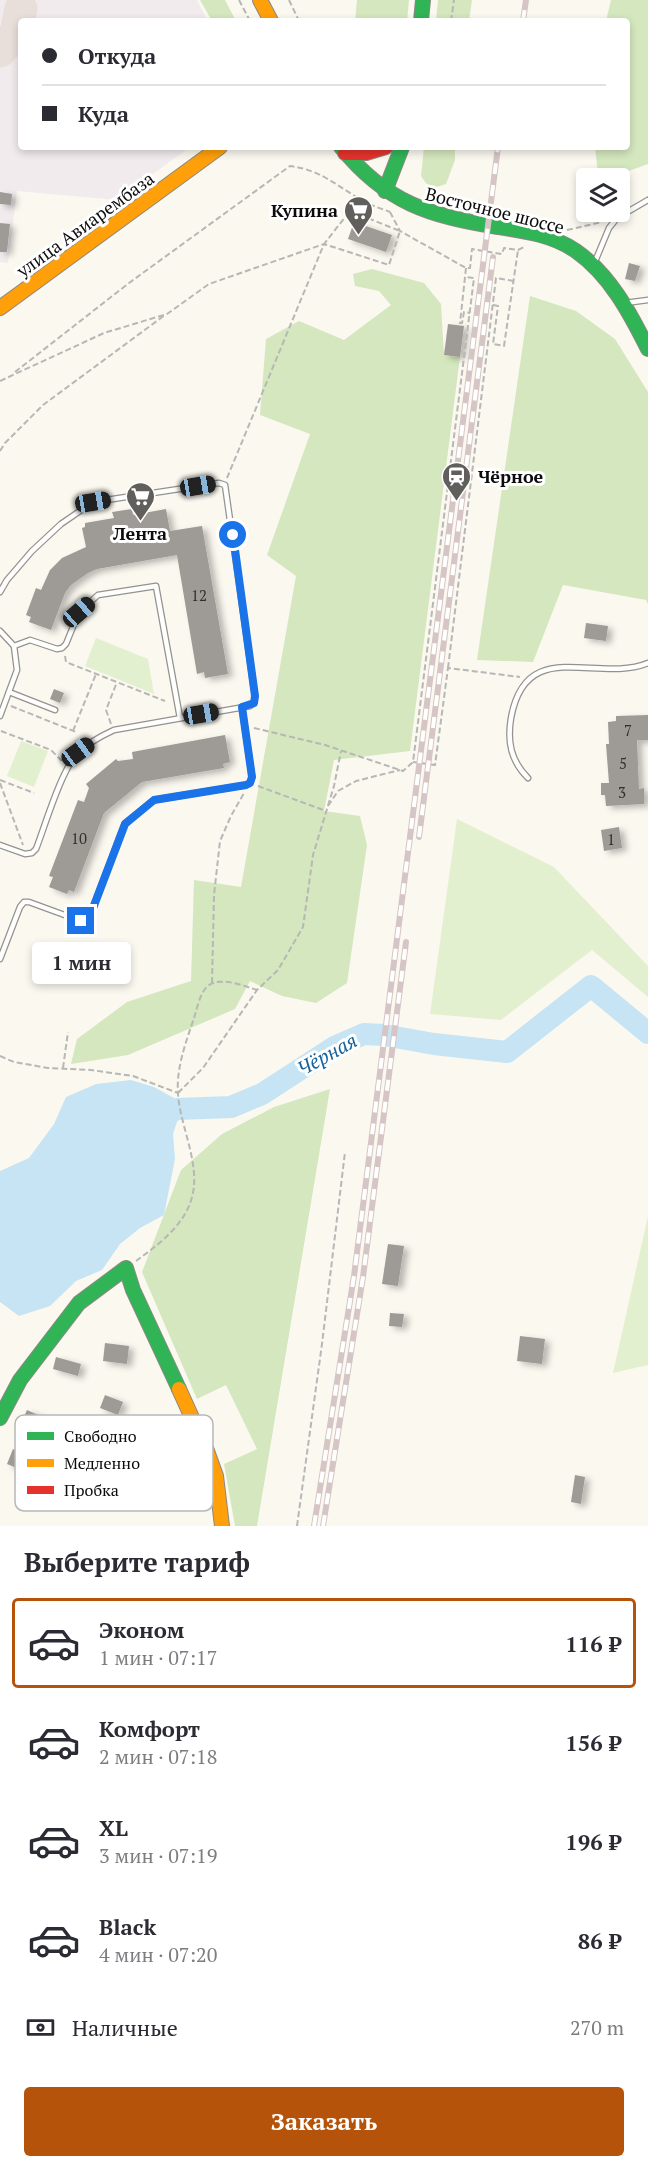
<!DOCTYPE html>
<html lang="ru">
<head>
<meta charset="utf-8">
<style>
	:root { --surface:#fff; --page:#f7f7f7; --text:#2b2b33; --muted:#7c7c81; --line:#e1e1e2; --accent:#b45309 }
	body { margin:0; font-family:"PT Serif",serif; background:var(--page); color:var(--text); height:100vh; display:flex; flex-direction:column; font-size:22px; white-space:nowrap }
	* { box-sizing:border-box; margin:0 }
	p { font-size:20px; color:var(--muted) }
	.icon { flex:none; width:33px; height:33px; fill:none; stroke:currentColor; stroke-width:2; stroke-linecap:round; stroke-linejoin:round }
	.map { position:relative; height:1526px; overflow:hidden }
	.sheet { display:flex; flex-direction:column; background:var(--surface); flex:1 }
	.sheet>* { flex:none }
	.guide { position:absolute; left:18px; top:18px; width:612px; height:132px; border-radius:6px; box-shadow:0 3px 9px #0003; display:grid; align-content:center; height:132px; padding:0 24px; background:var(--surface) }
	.tools { position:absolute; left:576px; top:168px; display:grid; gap:12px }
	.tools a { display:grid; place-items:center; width:54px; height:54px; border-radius:6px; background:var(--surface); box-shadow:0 3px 9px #0003; font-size:30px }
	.end { position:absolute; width:27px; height:27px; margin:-14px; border:8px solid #1a73e8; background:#fff; box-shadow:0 0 0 3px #fff }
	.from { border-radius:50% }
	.bubble { position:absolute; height:42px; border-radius:6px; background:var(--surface); box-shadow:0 3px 9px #0003; font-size:20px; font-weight:600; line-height:42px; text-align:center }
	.car { position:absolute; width:18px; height:36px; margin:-18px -9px; border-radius:8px; box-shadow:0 0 4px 2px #0007; background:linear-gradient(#222 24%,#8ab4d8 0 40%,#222 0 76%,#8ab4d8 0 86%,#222 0) }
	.guide b { display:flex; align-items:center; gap:21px; height:57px; font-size:22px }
	.guide b+b { border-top:2px solid var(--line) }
	.guide i { width:15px; height:15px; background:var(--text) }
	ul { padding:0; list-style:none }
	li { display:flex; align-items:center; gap:18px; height:90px; margin:0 12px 9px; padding:0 12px; border:3px solid transparent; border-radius:6px }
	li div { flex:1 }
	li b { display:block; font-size:22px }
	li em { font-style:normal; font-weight:600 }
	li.active { border-color:var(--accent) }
	li>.icon { width:54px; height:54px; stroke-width:1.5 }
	h2 { padding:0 24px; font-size:27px; line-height:72px }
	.pay { display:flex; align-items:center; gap:15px; height:66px; padding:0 24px; font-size:22px }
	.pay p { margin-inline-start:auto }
	.cta { display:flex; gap:12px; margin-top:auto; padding:12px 24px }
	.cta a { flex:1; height:69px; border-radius:6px; background:var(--accent); color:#fff; font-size:24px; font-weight:600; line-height:69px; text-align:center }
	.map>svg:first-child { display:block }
	.industrial { fill:#f2ebed }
	.green { fill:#e3f0d0 }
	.forest { fill:#d4e7be }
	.water { fill:#c7e4f4 }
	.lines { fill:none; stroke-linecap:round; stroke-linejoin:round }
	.river { stroke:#c7e4f4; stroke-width:22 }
	.taxiway { stroke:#e8deda; stroke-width:33 }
	.building { fill:#9e9a96; filter:url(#shadow) }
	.lane-casing { stroke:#94928f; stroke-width:7 }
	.fast-casing { stroke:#8a8985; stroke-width:16 }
	.slow-casing { stroke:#8a8985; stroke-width:16 }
	.jam-casing { stroke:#8a8985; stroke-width:16 }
	.path { stroke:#b7b7b5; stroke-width:2; stroke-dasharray:6 3; stroke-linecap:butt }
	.lane { stroke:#fefefd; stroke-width:4.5 }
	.fast { stroke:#30b455; stroke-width:14 }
	.slow { stroke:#ff9f0a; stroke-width:14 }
	.jam { stroke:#e5322d; stroke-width:14 }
	.rail-casing { stroke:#d6c5c5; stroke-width:6 }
	.rail { stroke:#fff; stroke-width:4; stroke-dasharray:11; stroke-linecap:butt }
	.route { stroke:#1a73e8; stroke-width:8 }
	.labels { text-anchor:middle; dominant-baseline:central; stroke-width:6; stroke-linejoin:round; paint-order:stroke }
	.number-label { font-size:15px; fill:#30302e }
	.poi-label { font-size:18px; font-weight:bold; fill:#0c0c0c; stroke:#fff; text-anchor:end }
	.street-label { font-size:18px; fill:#0c0c0c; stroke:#fff }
	.water-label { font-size:20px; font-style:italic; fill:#17639d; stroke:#fff }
	.key { fill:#fff; stroke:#b6b6b6; stroke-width:1.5 }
	.key-label { font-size:16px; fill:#0c0c0c }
</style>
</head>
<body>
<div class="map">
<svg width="648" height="1526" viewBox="0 0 648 1526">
	<defs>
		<filter id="shadow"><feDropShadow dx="5" dy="3" stdDeviation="3" flood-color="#0004"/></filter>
	</defs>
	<rect width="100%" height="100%" fill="#fbf8f0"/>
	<path class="industrial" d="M0,0H197L208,21H21V147H190L117,200L17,191L8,263L0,262Z"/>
	<g class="green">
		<path d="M96,638L148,659L154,694L85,666Z"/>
		<path d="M21,741L48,751L34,787L7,776Z"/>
		<path d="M457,819L554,867L648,966V997L592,950L501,1020L430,1014Z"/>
		<path d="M648,1216V1365L613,1373Z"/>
	</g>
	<g class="forest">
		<path d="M200,0H225L236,21H212Z"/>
		<path d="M357,0H409L407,21H355Z"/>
		<path d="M438,0H472L469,21H436Z"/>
		<path d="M611,0H648V164L612,177L598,174L595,147H627V21H606Z"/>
		<path d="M424,147H455V160L446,184L430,189L421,176Z"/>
		<path d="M372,269L424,283L441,304L444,355L460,357L410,751L334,760L324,811L360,816L367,845L347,983L316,1003L282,996L250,981L235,1009L128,1055L71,1064L77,1039L127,1002L191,981L194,880L241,887L296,576L267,555L310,434L260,415L266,339L299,321L344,340L391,305L379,291L355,286L353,274Z"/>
		<path d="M530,296L576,311L615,339L648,392V604L646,600L563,585L533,662L477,660Z"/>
		<path d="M330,1089L257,1526H235L224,1464L257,1449L226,1385L197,1399L142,1272L181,1170L222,1134L274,1107Z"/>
	</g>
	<path class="water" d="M131,1080L154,1087L174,1098L179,1116L173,1134L175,1159L164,1215L140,1228L120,1244L102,1270L76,1281L50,1306L19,1316L0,1302V1171L29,1158L54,1124L66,1097L96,1084Z"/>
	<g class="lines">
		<path class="river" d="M152,1123L177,1109L231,1107L262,1094L336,1046L364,1034L384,1035L434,1044L507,1052L591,986L648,1033"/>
		<path class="taxiway" d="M0,51L16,33L21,9"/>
	</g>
	<g class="building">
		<path d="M0,192L12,194L11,205L0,204Z"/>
		<path d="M354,222L392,235L386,252L348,239Z"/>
		<path d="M0,223L10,224L7,252H0Z"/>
		<path d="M629,263L640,266L635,281L625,279Z"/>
		<path d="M448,324L464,326L460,357L444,355Z"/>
		<path d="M132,509L133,515L166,509L170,531L202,526L228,674L205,678L204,672L197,674L177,555L97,569L88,573L71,585L65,593L51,630L29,622L31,617L26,615L36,588L41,590L50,570L62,558L86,547L82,528L85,527V523L114,518L112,512Z"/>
		<path d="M586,623L608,626L606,641L584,638Z"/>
		<path d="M54,689L64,693L60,703L50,699Z"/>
		<path d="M648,715V740H637L639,789L644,788V804L606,806L605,795H601V783H609L606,744H609L608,722L616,721V716Z"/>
		<path d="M225,735L230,762L223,764L224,768L142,782L104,813L74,892L69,890L67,894L49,887L53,877L49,876L78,800L84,802L89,788L86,784L116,759L118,761L133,759L132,752Z"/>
		<path d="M619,827L622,848L604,851L601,830Z"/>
		<path d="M388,1244L404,1246L398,1286L382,1284Z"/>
		<path d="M390,1313L404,1314L402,1327L389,1326Z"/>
		<path d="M520,1336L545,1339L542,1364L517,1361Z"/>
		<path d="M105,1343L129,1346L127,1364L103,1361Z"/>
		<path d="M56,1357L81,1364L78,1376L53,1369Z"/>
		<path d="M105,1395L123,1402L118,1415L100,1408Z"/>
		<path d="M27,1410L54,1422L48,1435L21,1423Z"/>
		<path d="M13,1449L44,1463L36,1481L15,1472L17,1468L7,1464Z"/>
		<path d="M575,1475L585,1477L581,1504L571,1502Z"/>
	</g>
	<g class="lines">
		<defs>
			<g id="lane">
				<path d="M594,264L609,228L617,218L648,200"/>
				<path d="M625,303L648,300"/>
				<path d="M0,592L7,580L32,551L61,524L93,502L219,483L225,485L255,696L254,703L250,706L114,730C101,736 88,743 78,753C62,768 45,826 36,849L32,853L25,854L0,845"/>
				<path d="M0,631L14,646L17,670L0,716"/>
				<path d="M14,646L30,640L57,649L62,648L66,644L79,612L98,595L156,586L180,718"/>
				<path d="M9,692L55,710"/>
				<path d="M528,778C511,761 507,742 511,718C526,635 596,684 648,663"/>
				<path d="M0,959L20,907L24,902H29L81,921L86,920L90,916L125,823L154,800L246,785L250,783L252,777L242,707"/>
			</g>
			<g id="fast">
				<path d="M421,21L423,0"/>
				<path d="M341,147C386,203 430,216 498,227C525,231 553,235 576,251C610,275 630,313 648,349"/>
				<path d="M385,191L402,147"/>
				<path d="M0,1418L20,1380L79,1303L126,1268L133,1290L179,1389"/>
			</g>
			<g id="slow">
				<path d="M260,0L271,21"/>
				<path d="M0,308L220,147"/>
				<path d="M179,1389L207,1451L216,1476L222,1526"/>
			</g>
			<path id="jam" d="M345,153H366L386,147"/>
		</defs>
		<use href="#lane" class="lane-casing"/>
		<use href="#fast" class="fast-casing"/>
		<use href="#slow" class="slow-casing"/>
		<use href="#jam" class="jam-casing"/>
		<g class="path">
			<path d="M239,0L250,21"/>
			<path d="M289,0L299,21"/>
			<path d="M451,21L454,0"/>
			<path d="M390,212L400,231L466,268H470L472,249L502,254L504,248L518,250L526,246"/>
			<path d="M567,230L602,222"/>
			<path d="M466,268L460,323H462L464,312L470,313"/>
			<path d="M493,305L498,306L493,344L504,346L518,250"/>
			<path d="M15,372L129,283L290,166C323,170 340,189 367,203C375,207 383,209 390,212"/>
			<path d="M0,381L104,333L167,314L209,284L324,244L389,265L400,231L350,211L324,244L227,478"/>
			<path d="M0,451L5,443L43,405L165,315"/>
			<path d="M65,656L66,662L165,701"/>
			<path d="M448,668L496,278L514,281"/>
			<path d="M11,706L76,732"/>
			<path d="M111,724L106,710L117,682"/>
			<path d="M254,728L325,745L403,771L413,762L474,278L465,277"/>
			<path d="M1,731L51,750L62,761"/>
			<path d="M73,731L96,674"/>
			<path d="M413,762L435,765L448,668L520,677"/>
			<path d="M0,780L34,793"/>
			<path d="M0,783L23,845"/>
			<path d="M258,786L326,811"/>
			<path d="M328,806L338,791L356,781L400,770"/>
			<path d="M212,983L214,895L220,841L231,816L244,793"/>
			<path d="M0,1056L14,1062L48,1068L91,1070L133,1076L178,1093"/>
			<path d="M63,1068L68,1032"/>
			<path d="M178,1093L203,1068L257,990L278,970L303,927L313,855L334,786L341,751"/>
			<path d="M136,1261C158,1245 185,1225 192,1197C201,1165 180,1126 178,1094C176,1068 186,1042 194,1018C197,1009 199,997 205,989C216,974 244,986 257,990"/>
			<path d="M297,1526L322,1344L345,1152"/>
		</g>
		<use href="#lane" class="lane"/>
		<use href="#fast" class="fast"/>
		<use href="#slow" class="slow"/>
		<use href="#jam" class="jam"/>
		<defs>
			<g id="rail">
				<path d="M523,21L526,0"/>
				<path d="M419,837L493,257"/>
				<path d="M314,1526L354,1276L498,147"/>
				<path d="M323,1526L363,1277L406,942"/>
			</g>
		</defs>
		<use href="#rail" class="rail-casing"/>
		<use href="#rail" class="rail"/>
	</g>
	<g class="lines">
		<path class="route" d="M81,921L86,920L90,916L125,824L154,800L246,785L250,783L252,777L242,707L254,703L255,696L233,535"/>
	</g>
	<defs>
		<symbol id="supermarket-pin" viewBox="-11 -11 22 30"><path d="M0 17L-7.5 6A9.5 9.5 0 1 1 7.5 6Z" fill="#605f5c" stroke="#fff"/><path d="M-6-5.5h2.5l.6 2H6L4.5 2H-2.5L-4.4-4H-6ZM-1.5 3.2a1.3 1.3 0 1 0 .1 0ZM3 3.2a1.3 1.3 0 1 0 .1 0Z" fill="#fff"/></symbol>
		<symbol id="station-pin" viewBox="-11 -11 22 30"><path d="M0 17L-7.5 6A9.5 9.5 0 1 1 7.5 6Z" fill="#605f5c" stroke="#fff"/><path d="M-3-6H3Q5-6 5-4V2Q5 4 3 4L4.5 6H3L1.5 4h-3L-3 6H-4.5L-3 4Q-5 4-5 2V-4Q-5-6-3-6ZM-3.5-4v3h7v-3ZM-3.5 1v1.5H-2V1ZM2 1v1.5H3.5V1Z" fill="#fff"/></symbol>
	</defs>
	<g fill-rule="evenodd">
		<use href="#supermarket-pin" x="342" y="194" width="33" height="45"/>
		<use href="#station-pin" x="440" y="460" width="33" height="45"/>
		<use href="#supermarket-pin" x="124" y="480" width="33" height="45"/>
	</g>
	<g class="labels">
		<g class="number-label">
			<text x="199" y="595">12</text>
			<text x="628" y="730">7</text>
			<text x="623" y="763">5</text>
			<text x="622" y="792">3</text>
			<text x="79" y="838">10</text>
			<text x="611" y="839">1</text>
		</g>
		<g class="poi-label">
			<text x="338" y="210">Купина</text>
			<text x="478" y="476" text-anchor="start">Чёрное</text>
			<text x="140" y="533" text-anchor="middle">Лента</text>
		</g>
		<g class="street-label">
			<text transform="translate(495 210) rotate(14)">Восточное шоссе</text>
			<text transform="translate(85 224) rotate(-36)">улица Авиарембаза</text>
		</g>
		<g class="water-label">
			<text transform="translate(327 1054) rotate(-29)">Чёрная</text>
		</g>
	</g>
	<rect x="15" y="1415" width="198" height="96" rx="9" class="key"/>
	<rect x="27" y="1432" width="27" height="8" fill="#30b455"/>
	<rect x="27" y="1459" width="27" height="8" fill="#ff9f0a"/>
	<rect x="27" y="1486" width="27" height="8" fill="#e5322d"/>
	<g class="key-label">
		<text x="64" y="1442">Свободно</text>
		<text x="64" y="1469">Медленно</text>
		<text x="64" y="1496">Пробка</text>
	</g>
</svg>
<div class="tools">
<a><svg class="icon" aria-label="layers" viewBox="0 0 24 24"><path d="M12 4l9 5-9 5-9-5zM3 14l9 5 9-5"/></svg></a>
</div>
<i class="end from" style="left:233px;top:535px"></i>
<i class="end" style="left:81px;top:921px"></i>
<div class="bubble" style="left:32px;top:942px;width:99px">1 мин</div>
<i class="car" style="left:198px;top:486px;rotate:81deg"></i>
<i class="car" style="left:93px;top:502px;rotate:81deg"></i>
<i class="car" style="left:79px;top:612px;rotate:49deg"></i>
<i class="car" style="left:201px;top:714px;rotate:80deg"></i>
<i class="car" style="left:78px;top:752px;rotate:54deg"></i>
<div class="guide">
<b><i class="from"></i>Откуда</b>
<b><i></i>Куда</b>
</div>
</div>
<section class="sheet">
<h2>Выберите тариф</h2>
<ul>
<li class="active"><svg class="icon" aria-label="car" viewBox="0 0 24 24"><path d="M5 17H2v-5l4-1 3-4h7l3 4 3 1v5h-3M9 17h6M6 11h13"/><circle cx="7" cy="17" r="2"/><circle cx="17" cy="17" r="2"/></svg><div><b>Эконом</b><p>1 мин · 07:17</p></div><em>116 ₽</em></li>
<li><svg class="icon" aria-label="car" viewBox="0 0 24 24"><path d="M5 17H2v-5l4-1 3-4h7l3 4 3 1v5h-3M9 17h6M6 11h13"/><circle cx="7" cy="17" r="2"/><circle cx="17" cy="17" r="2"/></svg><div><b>Комфорт</b><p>2 мин · 07:18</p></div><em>156 ₽</em></li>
<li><svg class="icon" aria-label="car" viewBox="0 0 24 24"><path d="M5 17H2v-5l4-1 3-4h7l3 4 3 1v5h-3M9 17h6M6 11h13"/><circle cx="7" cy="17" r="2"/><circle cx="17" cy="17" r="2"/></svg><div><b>XL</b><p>3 мин · 07:19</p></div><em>196 ₽</em></li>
<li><svg class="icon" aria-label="car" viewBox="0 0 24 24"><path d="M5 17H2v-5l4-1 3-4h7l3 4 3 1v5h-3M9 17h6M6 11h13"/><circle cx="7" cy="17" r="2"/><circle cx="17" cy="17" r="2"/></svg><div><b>Black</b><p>4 мин · 07:20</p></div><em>86 ₽</em></li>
</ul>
<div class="pay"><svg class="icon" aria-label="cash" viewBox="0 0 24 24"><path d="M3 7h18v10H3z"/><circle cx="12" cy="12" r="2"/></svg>Наличные<p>270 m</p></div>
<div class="cta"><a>Заказать</a></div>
</section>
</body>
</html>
